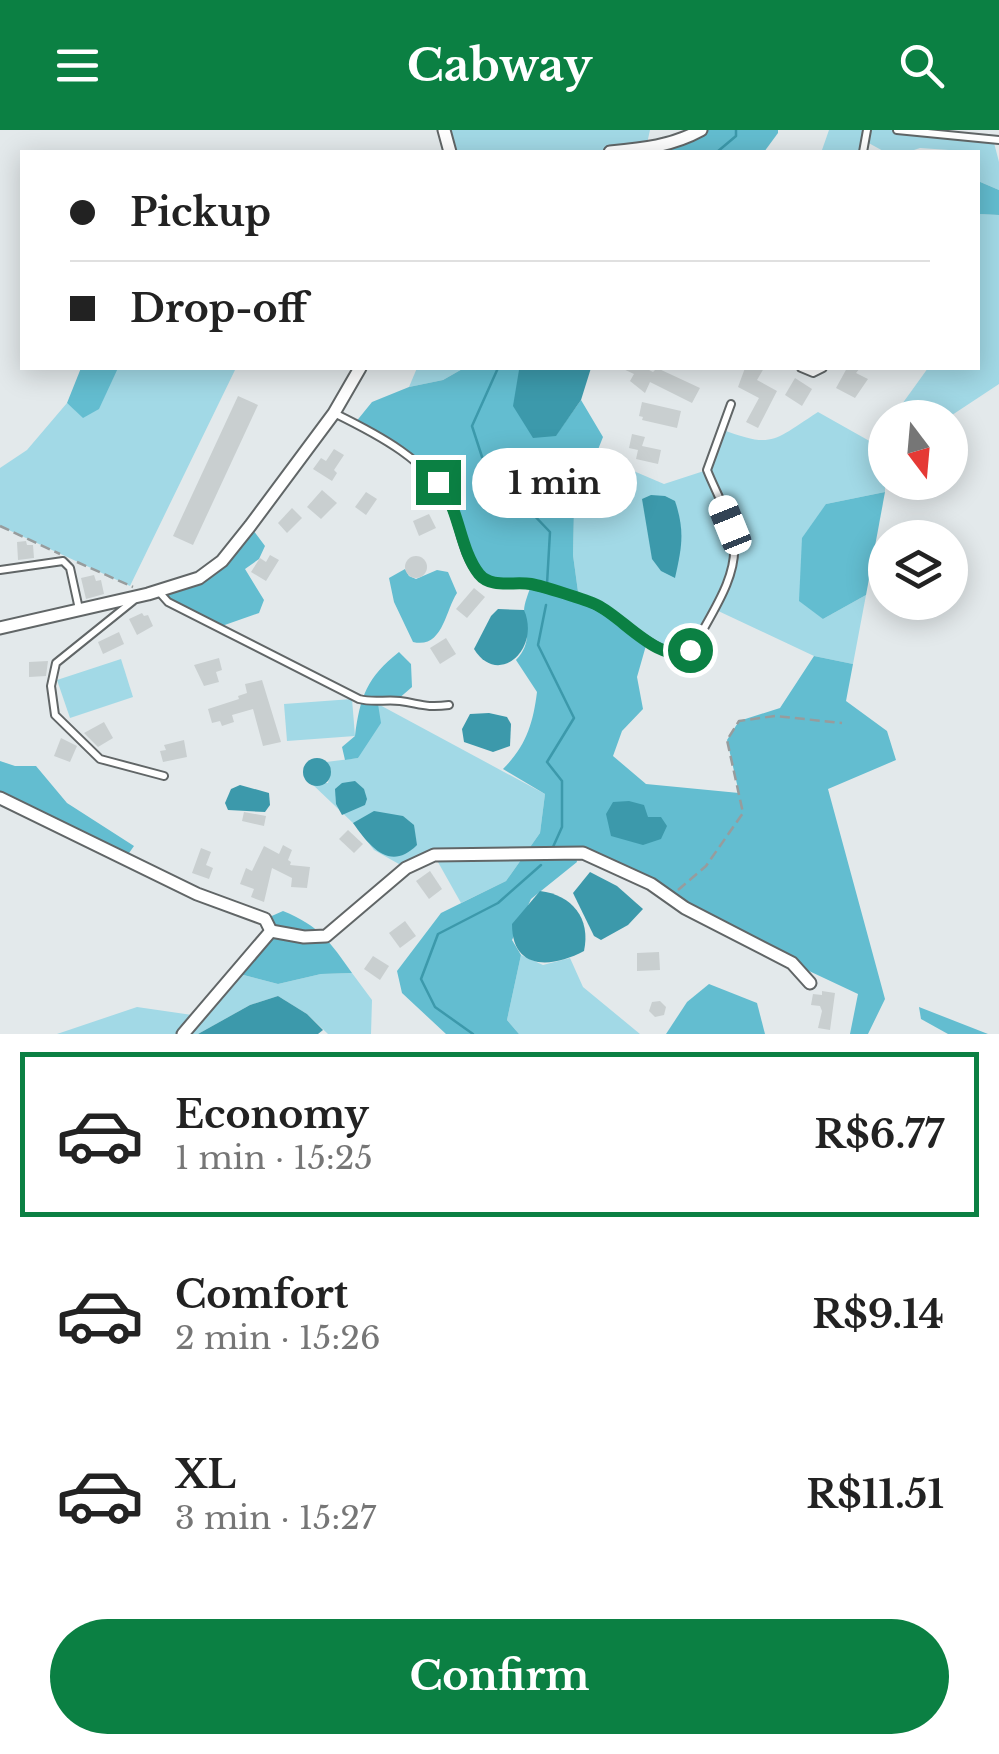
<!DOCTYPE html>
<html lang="en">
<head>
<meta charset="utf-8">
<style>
	:root { --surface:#fff; --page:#f2f2f2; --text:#222; --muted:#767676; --line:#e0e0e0; --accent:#0b8043 }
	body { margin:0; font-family:"Libre Baskerville",serif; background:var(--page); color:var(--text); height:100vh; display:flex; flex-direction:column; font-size:38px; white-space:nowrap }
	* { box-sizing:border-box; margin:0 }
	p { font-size:32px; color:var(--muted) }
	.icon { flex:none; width:55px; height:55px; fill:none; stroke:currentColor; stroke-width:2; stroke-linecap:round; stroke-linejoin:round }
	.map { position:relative; height:904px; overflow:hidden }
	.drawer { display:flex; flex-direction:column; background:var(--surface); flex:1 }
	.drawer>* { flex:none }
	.banner { position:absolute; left:20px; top:20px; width:960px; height:220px; border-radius:0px; box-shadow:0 5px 25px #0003; display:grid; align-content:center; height:220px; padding:0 50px; background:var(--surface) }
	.needle { width:65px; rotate:164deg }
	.buttons { position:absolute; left:868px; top:270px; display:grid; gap:20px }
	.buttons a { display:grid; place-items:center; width:100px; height:100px; border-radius:50%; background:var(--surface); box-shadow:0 5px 25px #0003; font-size:50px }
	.end { position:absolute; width:45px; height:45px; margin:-22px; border:12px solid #0b8043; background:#fff; box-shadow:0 0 0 5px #fff }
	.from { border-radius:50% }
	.bubble { position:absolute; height:70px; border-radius:35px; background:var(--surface); box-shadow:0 5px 25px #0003; font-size:32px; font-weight:700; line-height:70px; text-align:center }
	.car { position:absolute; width:30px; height:60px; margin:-30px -15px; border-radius:12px; box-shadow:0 0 8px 2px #0007; background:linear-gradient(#fff 24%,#345 0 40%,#fff 0 76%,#345 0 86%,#fff 0) }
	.banner b { display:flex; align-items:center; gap:35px; height:95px; font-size:38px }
	.banner b+b { border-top:2px solid var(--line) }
	.banner i { width:25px; height:25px; background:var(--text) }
	ul { padding:18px 0 0; list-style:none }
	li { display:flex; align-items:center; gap:30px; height:165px; margin:0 20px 15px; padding:0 30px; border:5px solid transparent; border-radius:0px }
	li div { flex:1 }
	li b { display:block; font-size:38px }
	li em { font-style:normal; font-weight:700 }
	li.on { border-color:var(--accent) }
	li>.icon { width:90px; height:90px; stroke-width:1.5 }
	.action { display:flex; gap:20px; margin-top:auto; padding:20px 50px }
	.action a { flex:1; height:115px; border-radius:60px; background:var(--accent); color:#fff; font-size:40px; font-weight:700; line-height:115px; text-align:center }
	header { display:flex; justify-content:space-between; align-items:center; height:130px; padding:0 50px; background:var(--accent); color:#fff; font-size:45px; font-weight:700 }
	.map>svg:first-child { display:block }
	.green { fill:#a2d9e6 }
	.forest { fill:#63bdd0 }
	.water { fill:#3c99ab }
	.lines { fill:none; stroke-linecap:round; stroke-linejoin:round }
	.stream { stroke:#3c99ab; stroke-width:2.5 }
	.building { fill:#c9cfd0 }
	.lane-casing { stroke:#616667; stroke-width:10 }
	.street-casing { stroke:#616667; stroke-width:15 }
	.path { stroke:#979c9d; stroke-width:2.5; stroke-dasharray:10 5; stroke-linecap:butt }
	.lane { stroke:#fff; stroke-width:6 }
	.street { stroke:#fff; stroke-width:11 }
	.route { stroke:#0b8043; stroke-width:12 }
</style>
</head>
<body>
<header><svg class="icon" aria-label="menu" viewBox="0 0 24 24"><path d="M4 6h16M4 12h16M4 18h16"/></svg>Cabway<svg class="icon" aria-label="search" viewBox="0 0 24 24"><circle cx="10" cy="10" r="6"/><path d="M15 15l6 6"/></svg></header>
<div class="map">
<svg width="999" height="904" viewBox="0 0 999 904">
	<rect width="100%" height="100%" fill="#e3e9eb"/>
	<g class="green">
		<path d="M444,0H650L646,18H656L655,22H450Z"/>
		<path d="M829,0H917L993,9L999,32V60L978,51V22L920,18L908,22H885L865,11L863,22H827L822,20Z"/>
		<path d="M978,84L999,85V254L949,287L892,288L928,238H978Z"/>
		<path d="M118,238L235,240L130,456L0,396V338L27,320L67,273L83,287Z"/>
		<path d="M417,238H464L443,250L409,257Z"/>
		<path d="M818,282L873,313L885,297V362L826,374L823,489L866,465L853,534L814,526L714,479L695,515L673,524L579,469L573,425L574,380L596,325L664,354L707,340L721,299C773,319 773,311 818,282Z"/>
		<path d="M121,529L133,567L70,588L57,550Z"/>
		<path d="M352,569L355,606L287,611L284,574Z"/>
		<path d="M378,574L545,664L540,703L506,751L461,773L434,725L406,738L374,720L353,693L311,653H328L331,640L326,632L358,628Z"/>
		<path d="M521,825L543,835L570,828L583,857L640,904H519L507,890Z"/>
		<path d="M236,843L278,854L321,844L352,843L372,870L371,904H328L307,884L278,866L250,875L198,904H57L137,877L199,886Z"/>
	</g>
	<g class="forest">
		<path d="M701,0H778V3L764,22H655L656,18Z"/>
		<path d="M978,51L999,60V85L978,84Z"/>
		<path d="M81,238H118L99,279L83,288L67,273Z"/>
		<path d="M464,238H523L519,241L556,305L581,270L603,307L574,380L573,425L579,469L596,474L647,512L637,547L643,579L622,601L613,626L646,654L739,663L727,610L739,591L780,578L814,526L853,534L846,571L887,601L896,630L828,659L885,869L868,904H850L858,864L792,833L651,755L575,723L577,732L531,769L512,810L521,825L507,890L519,904H446L402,863L397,841L441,783L506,751L540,703L545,664L503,639C526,616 533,594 537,562L516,530C533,511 525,501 524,481C524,473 529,462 531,455L485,449C469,427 464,404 452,379C433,337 392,316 355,293L372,272L409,257L443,250Z"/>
		<path d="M885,362L866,465L823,489L799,471L802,408L826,374Z"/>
		<path d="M250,396L265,416L259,429L245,439L264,470L259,483L219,497L168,472L158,461L199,448Z"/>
		<path d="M405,439L409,446L416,449L437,440L448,442L457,463C445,481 443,519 413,512L394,472L389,448Z"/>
		<path d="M399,522L411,534L412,557L397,570L378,574L381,593L358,628L345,630L342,617L355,606C360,567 367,547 399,522Z"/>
		<path d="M0,631L15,636H36L67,673L134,716L124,730L0,668Z"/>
		<path d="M283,781C320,796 330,812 352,843L321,844L278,854L236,843L271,801L265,789Z"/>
		<path d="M709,854L757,873L765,904H666L687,872Z"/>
		<path d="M919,877L988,904H948L921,889Z"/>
	</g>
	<g class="water">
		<path d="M523,238H591L581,270L556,306L533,308L513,276L519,240Z"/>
		<path d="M651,365L665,366L675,371C685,401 682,417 675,448L661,441L652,429L642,369Z"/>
		<path d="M498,479L524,480C541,519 498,558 474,519L491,486Z"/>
		<path d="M489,583L507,587L511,594L510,616L493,622L464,612L462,599L470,584Z"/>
		<circle cx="317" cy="642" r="14"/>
		<path d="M355,651L364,659L367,669L365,675L342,685L336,674L335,659L342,653Z"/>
		<path d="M240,655L269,663L270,675L265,682L228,680L225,673L231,659Z"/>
		<path d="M629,671L644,675L648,687H661L667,696L661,709L643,715L611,706L606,684L613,672Z"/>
		<path d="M374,681L403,686L414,695L417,715C390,742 370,717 353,693Z"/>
		<path d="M590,742L617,756L643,779L628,795L601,810L594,806L573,763Z"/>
		<path d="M540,761C572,765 591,788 584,821C552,838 512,841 512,794Z"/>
		<path d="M278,866L307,884L323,900L318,904H198L250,875Z"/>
	</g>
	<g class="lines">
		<g class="stream">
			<path d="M717,22L736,6V0"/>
			<path d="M498,238L472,296L484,333L550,402L547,454"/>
			<path d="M546,475L538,515L574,588L547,632L562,651V697L553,717"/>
			<path d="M473,904L435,877L421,849L438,804L498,773L541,735"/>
		</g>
	</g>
	<g class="building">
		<path d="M621,238H645L653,242L657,238L700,258L692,273L650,252L645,263L630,251L634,244Z"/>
		<path d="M745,238H764L757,250L777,261L758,298L746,292L759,268L738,257Z"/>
		<path d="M847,238H860L856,243L868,249L855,268L836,258Z"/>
		<path d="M795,248L812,259L802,276L785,265Z"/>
		<path d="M238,266L258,275L193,415L173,406Z"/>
		<path d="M642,272L681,281L677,298L642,290L643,287L639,286Z"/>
		<path d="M632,304L645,307L642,316L661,320L658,334L636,329L638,320L629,318Z"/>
		<path d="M334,319L344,325L334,340L337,343L332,351L313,339L321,328L326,331Z"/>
		<path d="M322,360L337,373L321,389L307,377Z"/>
		<path d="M366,362L377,369L366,385L355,377Z"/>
		<path d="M292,378L302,388L287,403L278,393Z"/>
		<path d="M429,384L436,398L419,406L413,391Z"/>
		<path d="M26,411L27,415H33L34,428L18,430L17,412Z"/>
		<path d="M270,425L279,430L266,451L251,442L260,428L266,432Z"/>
		<circle cx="416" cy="437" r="11"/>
		<path d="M94,445L96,451L101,450L104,464L86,469L81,448Z"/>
		<path d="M474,458L485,467L467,488L456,479Z"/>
		<path d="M142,483L144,486L148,485L153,496L137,505L129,489Z"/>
		<path d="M119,502L124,514L103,524L98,512Z"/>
		<path d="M446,508L456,524L440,534L430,518Z"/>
		<path d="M219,528L222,540L216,542L219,552L204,556L194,535Z"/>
		<path d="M48,531L46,546L29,547V532Z"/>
		<path d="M262,550L281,612L263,616L253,579L232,585L234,592L222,596L220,591L212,593L208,579L239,569L238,566L247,563L245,554Z"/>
		<path d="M104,592L113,608L98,617L84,603Z"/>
		<path d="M61,608L77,616L70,632L54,626Z"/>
		<path d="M184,610L187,627L163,632L160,621L166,620L164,615Z"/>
		<path d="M244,682L266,686L264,696L242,691Z"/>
		<path d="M348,700L363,714L354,723L339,709Z"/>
		<path d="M283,715L292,720L288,730L291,732L290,735L310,737L307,758L291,757L292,748L272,738L264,772L251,767L254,759L240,754L246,738L252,741L264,716L279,724Z"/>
		<path d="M201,718L211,722L206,735L213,738L209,749L192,743Z"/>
		<path d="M430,741L442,759L429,769L416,751Z"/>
		<path d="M405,791L416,806L400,818L389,803Z"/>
		<path d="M659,822L660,840L637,841V823Z"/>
		<path d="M373,826L389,836L380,850L364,839Z"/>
		<path d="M822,861L835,863L830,900L818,898L822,881L820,876L811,875L813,864L822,865Z"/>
		<path d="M660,871L666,877L664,885L655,887L649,881L652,872Z"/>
	</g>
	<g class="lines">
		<defs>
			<g id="lane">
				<path d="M897,0L999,10"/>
				<path d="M863,22L867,0"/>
				<path d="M801,238L813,243L823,238"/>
				<path d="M334,283C377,304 430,331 451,376C461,397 463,430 481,446C495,459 516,451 533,455C548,458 585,469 598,476C623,488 669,542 695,515C710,485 737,449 734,414C732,389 716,363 707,340L731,274"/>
				<path d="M0,440L63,431L70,438L79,479"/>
				<path d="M160,463L168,472L359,569C374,573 386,569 400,571C421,574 426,578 449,575"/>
				<path d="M133,471L56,533L51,556L55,585L100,629L164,646"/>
			</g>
			<g id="street">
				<path d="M444,0L450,22"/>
				<path d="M610,22C643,19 672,16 701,0"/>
				<path d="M0,498L148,464L199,448L222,431L250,396L334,283L360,238"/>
				<path d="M0,668L197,764L265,789L271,801L304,807L326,806L406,738L434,725L583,723L651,754L685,778L792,833L810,853"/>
				<path d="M183,904L271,801"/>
			</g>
		</defs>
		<use href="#lane" class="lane-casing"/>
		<use href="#street" class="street-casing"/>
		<g class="path">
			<path d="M0,396L60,424"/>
			<path d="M77,432L133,457"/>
			<path d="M678,760L706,736L743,683L727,610L739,591L775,586L842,593"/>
		</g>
		<use href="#lane" class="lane"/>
		<use href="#street" class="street"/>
	</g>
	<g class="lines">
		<path class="route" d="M438,352C443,361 449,370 453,379C461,400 465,426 479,444C491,459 514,451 531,454C542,456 587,470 597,475C624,488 659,535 690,520"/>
	</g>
</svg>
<div class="buttons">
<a><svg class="needle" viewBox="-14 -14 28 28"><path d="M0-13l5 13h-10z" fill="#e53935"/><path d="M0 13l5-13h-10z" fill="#767676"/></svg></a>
<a><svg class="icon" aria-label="layers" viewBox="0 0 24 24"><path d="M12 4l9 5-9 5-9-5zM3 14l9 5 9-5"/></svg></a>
</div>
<i class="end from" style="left:690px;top:520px"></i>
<i class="end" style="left:438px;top:352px"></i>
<div class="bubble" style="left:472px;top:318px;width:165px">1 min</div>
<i class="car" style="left:730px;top:395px;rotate:338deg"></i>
<div class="banner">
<b><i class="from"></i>Pickup</b>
<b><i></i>Drop-off</b>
</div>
</div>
<section class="drawer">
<ul>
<li class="on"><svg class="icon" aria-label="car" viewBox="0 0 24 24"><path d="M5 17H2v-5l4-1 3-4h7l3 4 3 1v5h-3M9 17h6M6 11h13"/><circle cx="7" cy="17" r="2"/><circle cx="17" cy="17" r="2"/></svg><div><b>Economy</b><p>1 min · 15:25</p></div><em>R$6.77</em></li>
<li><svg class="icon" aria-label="car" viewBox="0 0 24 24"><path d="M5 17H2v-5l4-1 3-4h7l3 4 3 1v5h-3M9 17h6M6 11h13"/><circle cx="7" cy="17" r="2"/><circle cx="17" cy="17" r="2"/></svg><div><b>Comfort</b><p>2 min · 15:26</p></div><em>R$9.14</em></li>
<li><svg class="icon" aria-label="car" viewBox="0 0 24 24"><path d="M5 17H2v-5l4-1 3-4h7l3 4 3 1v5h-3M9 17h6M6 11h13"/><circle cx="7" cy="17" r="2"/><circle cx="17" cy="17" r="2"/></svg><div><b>XL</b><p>3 min · 15:27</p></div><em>R$11.51</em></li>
</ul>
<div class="action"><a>Confirm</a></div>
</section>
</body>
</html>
